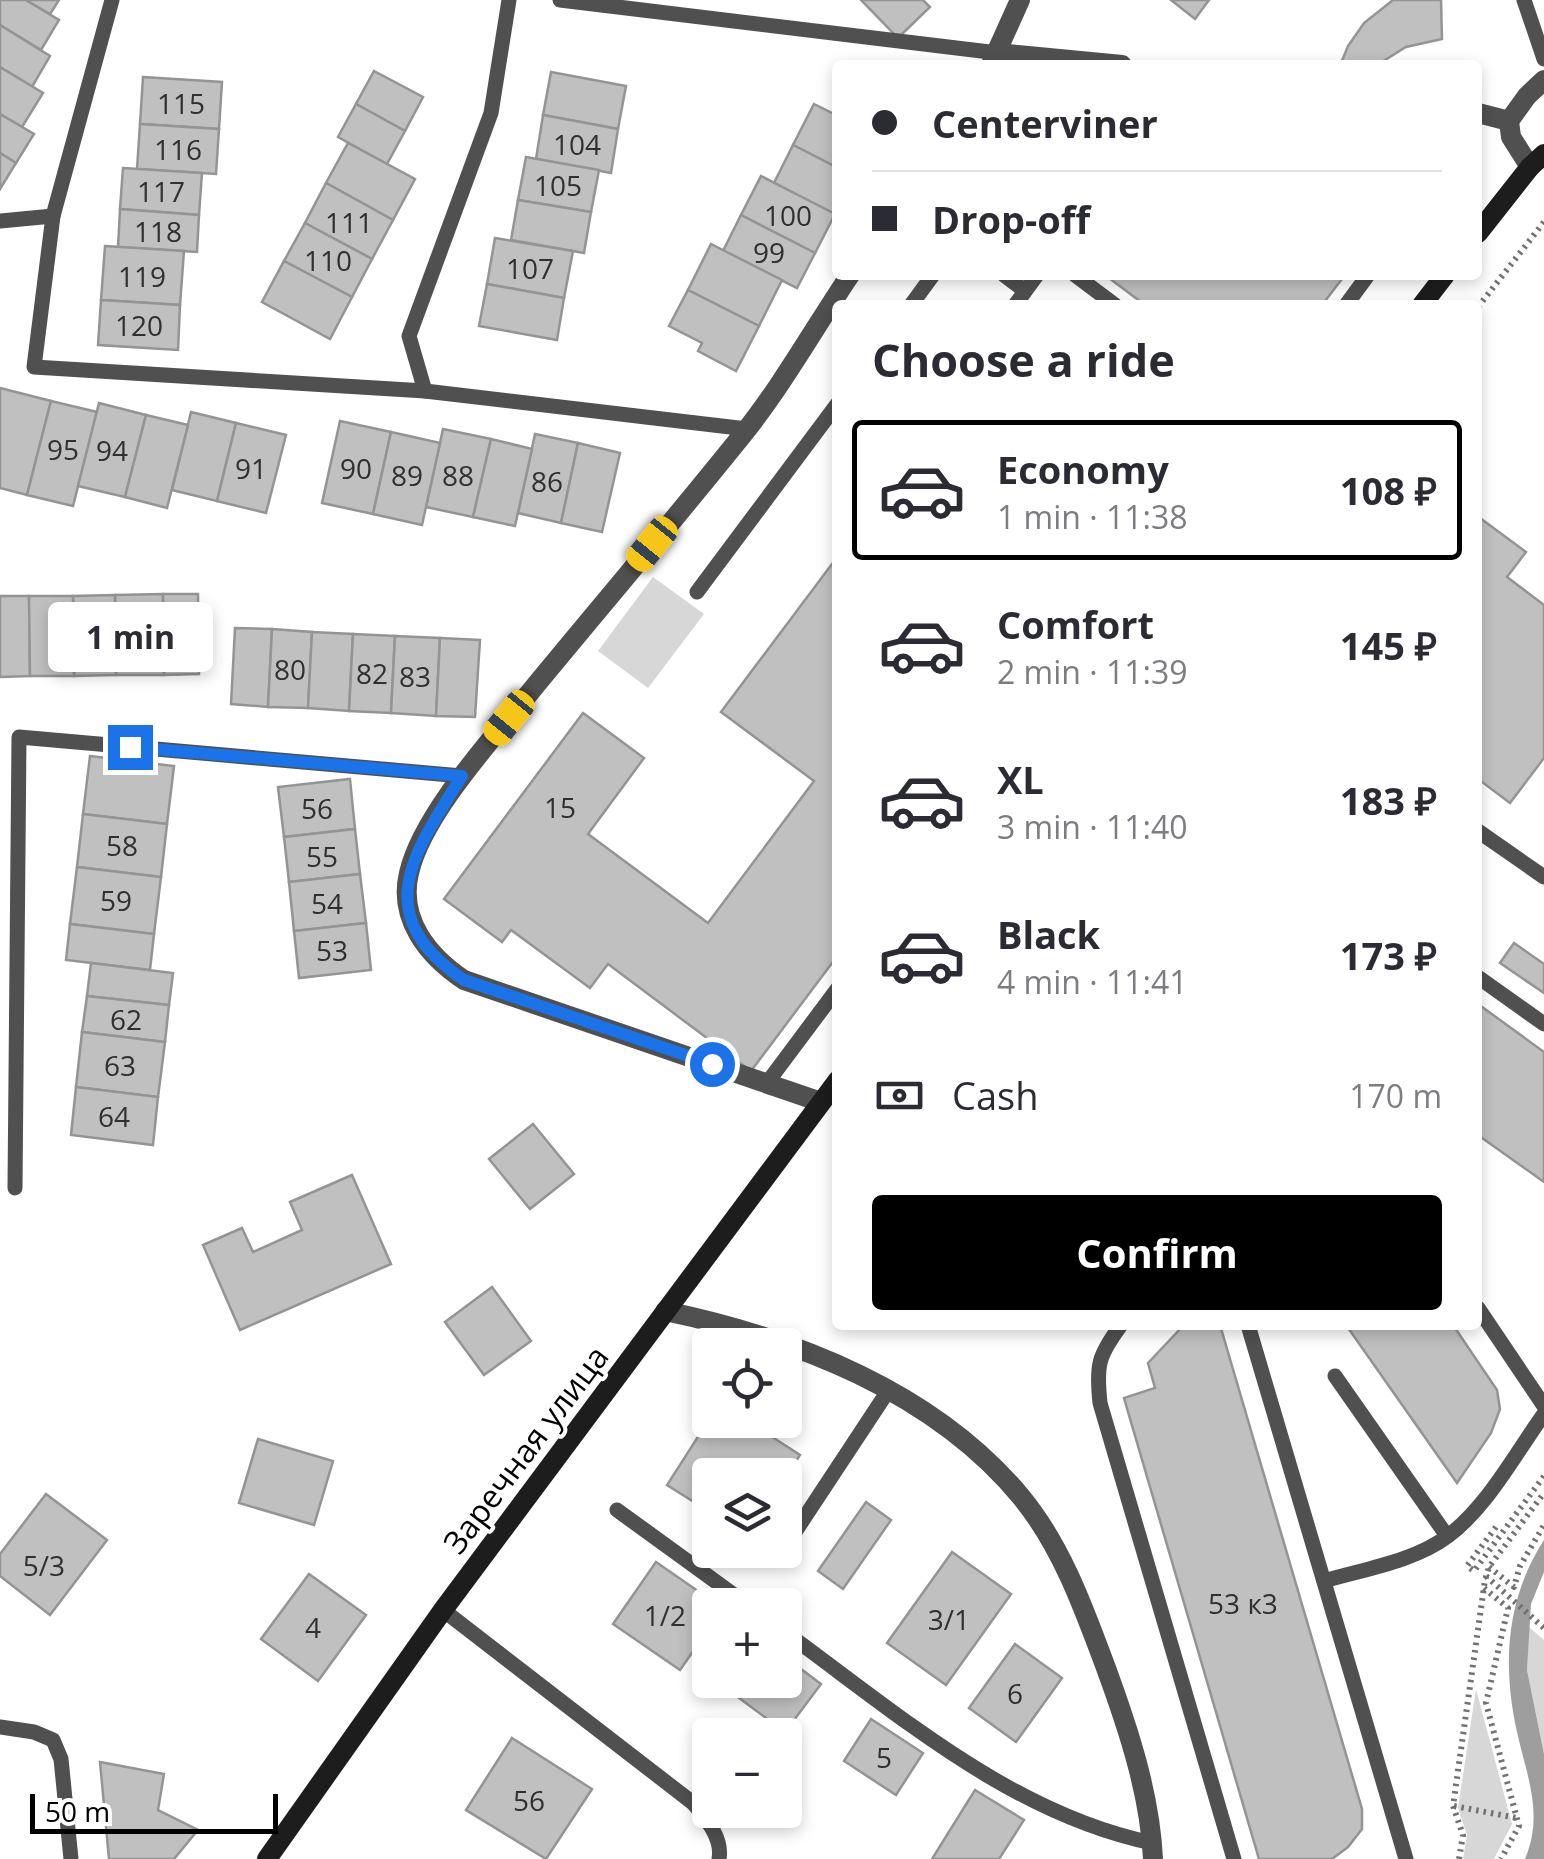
<!DOCTYPE html>
<html lang="en">
<head>
<meta charset="utf-8">
<style>
	:root { --surface:#fff; --page:#f7f7f7; --text:#2b2b33; --muted:#7c7c81; --line:#e1e1e2; --accent:#000 }
	body { margin:0; font-family:"Open Sans",sans-serif; background:var(--page); color:var(--text); height:100vh; display:flex; flex-direction:column; font-size:38px; white-space:nowrap }
	* { box-sizing:border-box; margin:0 }
	p { font-size:32px; color:var(--muted) }
	.icon { flex:none; width:55px; height:55px; fill:none; stroke:currentColor; stroke-width:2; stroke-linecap:round; stroke-linejoin:round }
	.map { position:relative; flex:1; overflow:hidden }
	.details { position:absolute; left:832px; top:300px; width:650px; height:1030px; display:flex; flex-direction:column; background:var(--surface); border-radius:10px; box-shadow:0 5px 15px #0003 }
	.details>* { flex:none }
	.guide { position:absolute; left:832px; top:60px; width:650px; height:220px; border-radius:10px; box-shadow:0 5px 15px #0003; display:grid; align-content:center; height:220px; padding:0 40px; background:var(--surface) }
	.tools { position:absolute; left:692px; top:1328px; display:grid; gap:20px }
	.tools a { display:grid; place-items:center; width:110px; height:110px; border-radius:10px; background:var(--surface); box-shadow:0 5px 15px #0003; font-size:50px }
	.scale { position:absolute; left:30px; bottom:25px; width:248px; box-sizing:border-box; padding-left:10px; border:5px solid #000; border-top:0; font-size:28px; line-height:35px; white-space:nowrap; color:#000; -webkit-text-stroke:8px #fff; paint-order:stroke }
	.end { position:absolute; width:45px; height:45px; margin:-22px; border:12px solid #1a73e8; background:#fff; box-shadow:0 0 0 5px #fff }
	.from { border-radius:50% }
	.bubble { position:absolute; height:70px; border-radius:10px; background:var(--surface); box-shadow:0 5px 15px #0003; font-size:32px; font-weight:700; line-height:70px; text-align:center }
	.car { position:absolute; width:30px; height:60px; margin:-30px -15px; border-radius:12px; box-shadow:0 0 8px 2px #0007; background:linear-gradient(#f5c518 24%,#345 0 40%,#f5c518 0 76%,#345 0 86%,#f5c518 0) }
	.guide b { display:flex; align-items:center; gap:35px; height:95px; font-size:38px }
	.guide b+b { border-top:2px solid var(--line) }
	.guide i { width:25px; height:25px; background:var(--text) }
	ul { padding:0; list-style:none }
	li { display:flex; align-items:center; gap:30px; height:140px; margin:0 20px 15px; padding:0 20px; border:5px solid transparent; border-radius:10px }
	li div { flex:1 }
	li b { display:block; font-size:38px }
	li em { font-style:normal; font-weight:700 }
	li.active { border-color:var(--accent) }
	li>.icon { width:90px; height:90px; stroke-width:1.5 }
	h2 { padding:0 40px; font-size:45px; line-height:120px }
	.pay { display:flex; align-items:center; gap:25px; height:110px; padding:0 40px; font-size:38px }
	.pay p { margin-inline-start:auto }
	.button { display:flex; gap:20px; margin-top:auto; padding:20px 40px }
	.button a { flex:1; height:115px; border-radius:10px; background:var(--accent); color:#fff; font-size:40px; font-weight:700; line-height:115px; text-align:center }
	.map>svg:first-child { display:block }
	.green { fill:#d7d7d7 }
	.water { fill:#9e9e9e }
	.building { fill:#c0c0c0; stroke:#949494; stroke-width:2.5 }
	.lines { fill:none; stroke-linecap:round; stroke-linejoin:round }
	.path { stroke:#727272; stroke-width:6; stroke-dasharray:2.5 5; stroke-linecap:butt }
	.lane { stroke:#505050; stroke-width:15 }
	.street { stroke:#505050; stroke-width:20 }
	.secondary { stroke:#1d1d1d; stroke-width:20 }
	.route { stroke:#1a73e8; stroke-width:12 }
	.labels { text-anchor:middle; dominant-baseline:central; stroke-width:8; stroke-linejoin:round; paint-order:stroke }
	.number-label { font-size:28px; fill:#303030 }
	.street-label { font-size:32px; fill:#000; stroke:#fff }
</style>
</head>
<body>
<div class="map">
<svg width="1544" height="1859" viewBox="0 0 1544 1859">
	<rect width="100%" height="100%" fill="#fff"/>
	<g class="green">
		<path d="M653,577L704,614L648,688L598,651Z"/>
		<path d="M1529,1627L1544,1640V1754L1527,1670Z"/>
		<path d="M1476,1689L1512,1824L1494,1859H1463L1467,1835L1458,1808Z"/>
	</g>
	<path class="water" d="M1544,1540V1572L1531,1604L1527,1670L1544,1754V1859H1525C1544,1814 1527,1777 1517,1732C1502,1664 1506,1599 1544,1540Z"/>
	<g class="building">
		<path d="M0,0H26L59,20L41,50L0,25Z"/>
		<path d="M26,0H59L50,14Z"/>
		<path d="M861,0H923L930,7L898,38Z"/>
		<path d="M1171,0H1209L1195,19Z"/>
		<path d="M1393,0H1441L1442,39L1406,47L1377,65L1341,63L1348,46L1364,23Z"/>
		<path d="M0,25L50,56L32,87L0,67Z"/>
		<path d="M0,67L43,93L22,127L0,114Z"/>
		<path d="M374,71L423,97L405,131L356,104Z"/>
		<path d="M551,72L626,86L618,129L543,115Z"/>
		<path d="M143,77L222,82L219,129L140,124Z"/>
		<path d="M356,104L405,131L387,164L338,137Z"/>
		<path d="M814,104L838,116V168L793,145Z"/>
		<path d="M0,114L34,134L16,163L0,153Z"/>
		<path d="M543,115L618,129L611,173L536,159Z"/>
		<path d="M140,124L219,129L216,174L137,169Z"/>
		<path d="M348,143L415,179L393,220L326,183Z"/>
		<path d="M793,145L838,168V216L774,183Z"/>
		<path d="M0,153L16,163L0,189Z"/>
		<path d="M526,157L599,170L591,212L518,200Z"/>
		<path d="M123,168L202,173L199,215L120,209Z"/>
		<path d="M761,176L835,214L815,253L741,215Z"/>
		<path d="M326,183L393,220L372,259L305,223Z"/>
		<path d="M518,200L591,212L584,253L511,240Z"/>
		<path d="M120,209L199,215L197,252L118,247Z"/>
		<path d="M741,215L815,253L797,288L723,251Z"/>
		<path d="M305,223L372,259L352,297L284,261Z"/>
		<path d="M495,238L573,251L564,298L487,284Z"/>
		<path d="M711,244L782,280L759,326L688,290Z"/>
		<path d="M105,246L184,251L180,305L101,300Z"/>
		<path d="M284,261L352,297L330,339L262,302Z"/>
		<path d="M1105,275H1345L1322,305H1145Z"/>
		<path d="M487,284L564,298L557,340L479,326Z"/>
		<path d="M688,290L759,326L736,371L698,351L702,343L669,326Z"/>
		<path d="M101,300L180,305L178,350L98,345Z"/>
		<path d="M0,388L51,401L27,495L0,488Z"/>
		<path d="M51,401L97,412L73,506L27,495Z"/>
		<path d="M99,403L146,415L125,497L78,486Z"/>
		<path d="M191,412L236,423L217,501L172,490Z"/>
		<path d="M146,415L188,425L167,508L125,497Z"/>
		<path d="M340,421L391,432L373,514L322,503Z"/>
		<path d="M236,423L286,435L266,513L217,501Z"/>
		<path d="M443,429L491,439L473,517L426,507Z"/>
		<path d="M391,432L440,443L422,525L373,514Z"/>
		<path d="M535,434L578,443L561,523L518,513Z"/>
		<path d="M491,439L532,449L515,526L473,517Z"/>
		<path d="M578,443L620,453L602,532L561,523Z"/>
		<path d="M1480,518L1526,552L1507,577L1544,605V758L1510,803L1478,779Z"/>
		<path d="M838,556V955L751,1071L608,964L590,988L511,930L502,942L444,899L583,713L644,758L588,834L708,923L814,781L721,712Z"/>
		<path d="M163,594L164,675H116L115,595Z"/>
		<path d="M163,594H198L199,674L164,675Z"/>
		<path d="M115,595L116,675L74,676L73,596Z"/>
		<path d="M0,596H29L30,676L0,677Z"/>
		<path d="M29,596H73L74,676H30Z"/>
		<path d="M235,628L272,629L268,707L231,704Z"/>
		<path d="M272,629L312,632L308,708L268,707Z"/>
		<path d="M312,632L353,634L349,711L308,708Z"/>
		<path d="M353,634L395,636L391,713L349,711Z"/>
		<path d="M395,636L440,638L436,716L391,713Z"/>
		<path d="M440,638L480,640L475,717L436,716Z"/>
		<path d="M90,756L174,766L167,824L83,814Z"/>
		<path d="M350,779L355,829L284,837L278,787Z"/>
		<path d="M83,814L167,824L161,877L77,867Z"/>
		<path d="M355,829L360,874L289,882L284,837Z"/>
		<path d="M77,867L161,877L154,934L70,924Z"/>
		<path d="M360,874L366,923L294,931L289,882Z"/>
		<path d="M366,923L371,970L299,978L294,931Z"/>
		<path d="M70,924L154,934L150,970L66,960Z"/>
		<path d="M1514,943L1544,964V993L1500,963Z"/>
		<path d="M91,963L173,973L169,1005L87,996Z"/>
		<path d="M87,996L169,1005L165,1042L82,1032Z"/>
		<path d="M1478,1004L1544,1052V1182L1478,1135Z"/>
		<path d="M82,1032L165,1042L158,1097L76,1087Z"/>
		<path d="M76,1087L158,1097L153,1145L71,1135Z"/>
		<path d="M533,1124L574,1174L530,1209L489,1159Z"/>
		<path d="M352,1175L391,1264L240,1330L203,1245L242,1228L253,1252L302,1230L290,1202Z"/>
		<path d="M492,1287L531,1341L484,1375L445,1322Z"/>
		<path d="M1184,1325H1220L1362,1809V1829L1348,1847L1332,1859H1259L1124,1398L1155,1388L1148,1363Z"/>
		<path d="M1346,1325H1453L1497,1390L1500,1409L1491,1433L1457,1483Z"/>
		<path d="M710,1418L746,1420L800,1455L785,1479V1475H710V1512L667,1485Z"/>
		<path d="M258,1439L333,1461L314,1525L239,1503Z"/>
		<path d="M46,1494L107,1540L50,1615L0,1576V1554Z"/>
		<path d="M866,1502L891,1520L843,1589L818,1571Z"/>
		<path d="M952,1552L1011,1594L946,1685L887,1643Z"/>
		<path d="M656,1562L718,1605H710V1627L680,1670L613,1624Z"/>
		<path d="M309,1574L366,1615L318,1681L261,1639Z"/>
		<path d="M1015,1644L1062,1678L1016,1742L969,1708Z"/>
		<path d="M785,1657L821,1684L785,1732L735,1695L746,1680H785Z"/>
		<path d="M871,1719L923,1753L896,1795L844,1761Z"/>
		<path d="M512,1738L592,1789L546,1859L466,1810Z"/>
		<path d="M100,1762L164,1774L158,1810L198,1830L174,1859H109Z"/>
		<path d="M975,1790L1024,1820L999,1859H932Z"/>
	</g>
	<g class="lines">
		<g class="path">
			<path d="M1478,307L1544,222"/>
			<path d="M694,1356L710,1357"/>
			<path d="M1496,1527L1467,1566L1474,1571L1544,1476"/>
			<path d="M1489,1567L1514,1587L1520,1566L1544,1525"/>
			<path d="M1486,1576L1544,1628"/>
			<path d="M1484,1588L1508,1608L1486,1703L1519,1826L1501,1859"/>
			<path d="M1454,1806L1517,1818"/>
			<path d="M1459,1859L1463,1835L1453,1806L1485,1580L1489,1567L1544,1493"/>
		</g>
		<g class="lane">
			<path d="M112,0L53,216L34,367L425,391L747,429"/>
			<path d="M560,0L998,53"/>
			<path d="M1524,0L1544,59"/>
			<path d="M0,221L53,216"/>
			<path d="M1004,275L1025,291"/>
			<path d="M1075,275L1115,305"/>
			<path d="M911,305L933,275"/>
			<path d="M1015,305L1037,275"/>
			<path d="M1346,305L1368,275"/>
			<path d="M425,391L409,336L491,113L509,0"/>
			<path d="M697,592L838,403"/>
			<path d="M1478,831L1544,877"/>
			<path d="M1478,977L1544,1024"/>
			<path d="M767,1083L838,988"/>
			<path d="M15,1188L19,737L462,776"/>
			<path d="M1478,1308L1544,1406"/>
			<path d="M1121,1325C1098,1356 1096,1365 1100,1403L1234,1859"/>
			<path d="M1248,1325L1406,1859"/>
			<path d="M1335,1376L1447,1536"/>
			<path d="M617,1510L748,1605"/>
			<path d="M791,1538L888,1391"/>
			<path d="M1324,1581C1364,1569 1413,1562 1448,1536C1488,1506 1515,1454 1544,1414"/>
			<path d="M443,1610L693,1803C706,1819 723,1838 719,1859"/>
			<path d="M785,1632C898,1714 1012,1814 1152,1843"/>
			<path d="M0,1727L34,1732L53,1740L61,1759L71,1859"/>
		</g>
		<g class="street">
			<path d="M998,53L1122,65"/>
			<path d="M992,62L1020,0"/>
			<path d="M1478,113L1509,121"/>
			<path d="M1530,167L1511,137L1509,121L1527,96L1544,80"/>
			<path d="M821,1102L464,980C428,956 398,919 409,873C422,815 493,738 531,691C602,605 674,520 744,433C783,384 815,327 850,275"/>
			<path d="M665,1311C795,1338 935,1392 1022,1498C1062,1547 1084,1609 1106,1668C1128,1728 1150,1794 1153,1859"/>
		</g>
		<g class="secondary">
			<path d="M1478,233L1530,167L1544,154"/>
			<path d="M1422,305L1445,275"/>
			<path d="M267,1859L443,1610L838,1080"/>
		</g>
	</g>
	<g class="lines">
		<path class="route" d="M130,747L462,776C414,853 367,914 464,980L712,1064"/>
	</g>
	<g class="labels">
		<g class="number-label">
			<text x="181" y="103">115</text>
			<text x="577" y="144">104</text>
			<text x="178" y="149">116</text>
			<text x="558" y="185">105</text>
			<text x="161" y="191">117</text>
			<text x="788" y="215">100</text>
			<text x="349" y="222">111</text>
			<text x="158" y="231">118</text>
			<text x="769" y="252">99</text>
			<text x="328" y="260">110</text>
			<text x="530" y="268">107</text>
			<text x="142" y="276">119</text>
			<text x="139" y="325">120</text>
			<text x="63" y="449">95</text>
			<text x="112" y="450">94</text>
			<text x="251" y="468">91</text>
			<text x="356" y="468">90</text>
			<text x="407" y="475">89</text>
			<text x="458" y="475">88</text>
			<text x="547" y="481">86</text>
			<text x="290" y="669">80</text>
			<text x="372" y="673">82</text>
			<text x="415" y="676">83</text>
			<text x="560" y="807">15</text>
			<text x="317" y="808">56</text>
			<text x="122" y="845">58</text>
			<text x="322" y="856">55</text>
			<text x="116" y="900">59</text>
			<text x="327" y="903">54</text>
			<text x="332" y="950">53</text>
			<text x="126" y="1019">62</text>
			<text x="120" y="1065">63</text>
			<text x="114" y="1116">64</text>
			<text x="44" y="1565">5/3</text>
			<text x="1243" y="1603">53 к3</text>
			<text x="665" y="1615">1/2</text>
			<text x="949" y="1619">3/1</text>
			<text x="313" y="1627">4</text>
			<text x="1015" y="1693">6</text>
			<text x="884" y="1757">5</text>
			<text x="529" y="1800">56</text>
		</g>
		<g class="street-label">
			<text transform="translate(525 1449) rotate(-53)">Заречная улица</text>
		</g>
	</g>
</svg>
<div class="tools">
<a><svg class="icon" aria-label="locate" viewBox="0 0 24 24"><circle cx="12" cy="12" r="6"/><path d="M12 2v4M12 18v4M2 12h4M18 12h4"/></svg></a>
<a><svg class="icon" aria-label="layers" viewBox="0 0 24 24"><path d="M12 4l9 5-9 5-9-5zM3 14l9 5 9-5"/></svg></a>
<a>+</a>
<a>−</a>
</div>
<div class="scale">50 m</div>
<i class="end from" style="left:712px;top:1064px"></i>
<i class="end" style="left:130px;top:747px"></i>
<div class="bubble" style="left:48px;top:602px;width:165px">1 min</div>
<i class="car" style="left:652px;top:544px;rotate:219deg"></i>
<i class="car" style="left:509px;top:718px;rotate:219deg"></i>
<div class="guide">
<b><i class="from"></i>Centerviner</b>
<b><i></i>Drop-off</b>
</div>
<section class="details">
<h2>Choose a ride</h2>
<ul>
<li class="active"><svg class="icon" aria-label="car" viewBox="0 0 24 24"><path d="M5 17H2v-5l4-1 3-4h7l3 4 3 1v5h-3M9 17h6M6 11h13"/><circle cx="7" cy="17" r="2"/><circle cx="17" cy="17" r="2"/></svg><div><b>Economy</b><p>1 min · 11:38</p></div><em>108 ₽</em></li>
<li><svg class="icon" aria-label="car" viewBox="0 0 24 24"><path d="M5 17H2v-5l4-1 3-4h7l3 4 3 1v5h-3M9 17h6M6 11h13"/><circle cx="7" cy="17" r="2"/><circle cx="17" cy="17" r="2"/></svg><div><b>Comfort</b><p>2 min · 11:39</p></div><em>145 ₽</em></li>
<li><svg class="icon" aria-label="car" viewBox="0 0 24 24"><path d="M5 17H2v-5l4-1 3-4h7l3 4 3 1v5h-3M9 17h6M6 11h13"/><circle cx="7" cy="17" r="2"/><circle cx="17" cy="17" r="2"/></svg><div><b>XL</b><p>3 min · 11:40</p></div><em>183 ₽</em></li>
<li><svg class="icon" aria-label="car" viewBox="0 0 24 24"><path d="M5 17H2v-5l4-1 3-4h7l3 4 3 1v5h-3M9 17h6M6 11h13"/><circle cx="7" cy="17" r="2"/><circle cx="17" cy="17" r="2"/></svg><div><b>Black</b><p>4 min · 11:41</p></div><em>173 ₽</em></li>
</ul>
<div class="pay"><svg class="icon" aria-label="cash" viewBox="0 0 24 24"><path d="M3 7h18v10H3z"/><circle cx="12" cy="12" r="2"/></svg>Cash<p>170 m</p></div>
<div class="button"><a>Confirm</a></div>
</section>
</div>
</body>
</html>
